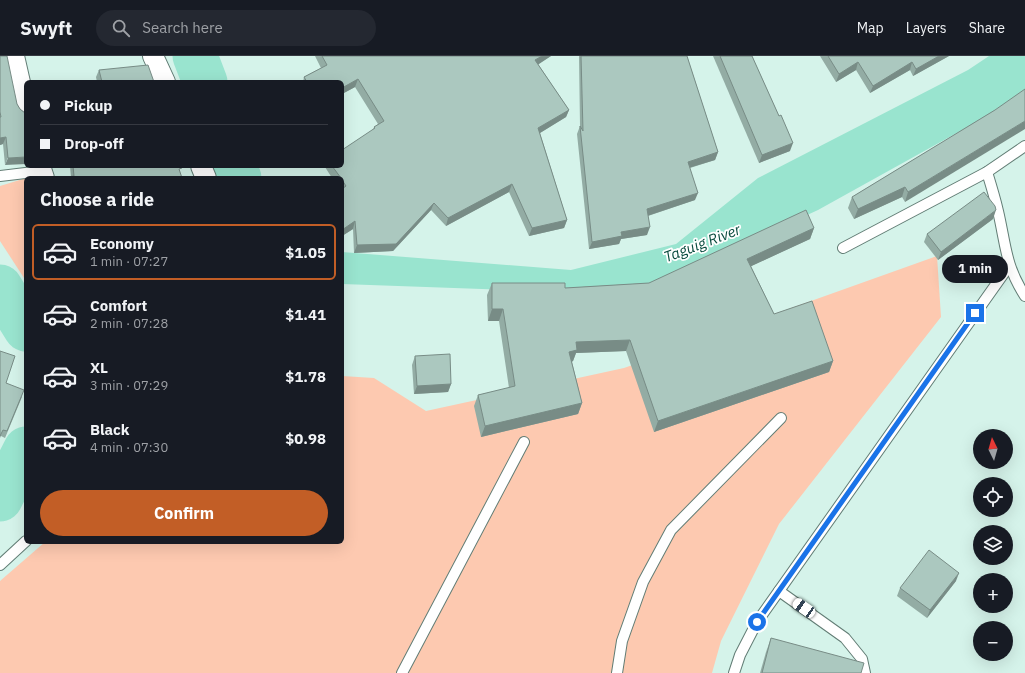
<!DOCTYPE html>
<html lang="en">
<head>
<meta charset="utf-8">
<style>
	:root { --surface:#171b24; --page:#242831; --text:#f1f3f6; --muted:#9ea1a6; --line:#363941; --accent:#c25e26 }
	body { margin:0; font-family:"IBM Plex Sans",sans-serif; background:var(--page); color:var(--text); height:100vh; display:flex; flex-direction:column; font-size:15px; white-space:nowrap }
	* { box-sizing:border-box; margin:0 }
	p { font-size:13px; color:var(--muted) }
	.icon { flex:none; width:22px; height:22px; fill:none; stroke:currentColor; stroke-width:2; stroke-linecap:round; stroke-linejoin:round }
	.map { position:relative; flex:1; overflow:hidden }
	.sheet { position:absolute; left:24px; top:120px; width:320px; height:368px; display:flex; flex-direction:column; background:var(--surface); border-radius:6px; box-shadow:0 4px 16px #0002 }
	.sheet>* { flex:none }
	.guide { position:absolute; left:24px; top:24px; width:320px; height:88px; border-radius:6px; box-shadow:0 4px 16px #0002; display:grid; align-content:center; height:88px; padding:0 16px; background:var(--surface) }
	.needle { width:26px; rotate:355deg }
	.fabs { position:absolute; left:973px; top:373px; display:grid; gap:8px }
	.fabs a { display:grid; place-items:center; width:40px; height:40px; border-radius:50%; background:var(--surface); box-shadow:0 4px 16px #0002; font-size:20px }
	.end { position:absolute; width:18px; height:18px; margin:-9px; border:5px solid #1a73e8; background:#fff; box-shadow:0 0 0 2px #fff }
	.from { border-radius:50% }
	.bubble { position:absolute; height:28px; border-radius:14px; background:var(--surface); box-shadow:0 4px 16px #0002; font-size:13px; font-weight:800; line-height:28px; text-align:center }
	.car { position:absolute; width:12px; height:24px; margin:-12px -6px; border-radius:5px; box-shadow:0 0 3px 1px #0007; background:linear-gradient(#fff 24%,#345 0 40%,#fff 0 76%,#345 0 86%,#fff 0) }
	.guide b { display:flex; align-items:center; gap:14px; height:38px; font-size:15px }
	.guide b+b { border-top:1px solid var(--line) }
	.guide i { width:10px; height:10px; background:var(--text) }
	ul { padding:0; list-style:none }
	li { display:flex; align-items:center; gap:12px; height:56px; margin:0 8px 6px; padding:0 8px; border:2px solid transparent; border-radius:6px }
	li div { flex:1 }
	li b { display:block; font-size:15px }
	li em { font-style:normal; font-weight:800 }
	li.current { border-color:var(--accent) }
	li>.icon { width:36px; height:36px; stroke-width:1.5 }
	h2 { padding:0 16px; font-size:18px; line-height:48px }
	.button { display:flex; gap:8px; margin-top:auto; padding:8px 16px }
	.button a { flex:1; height:46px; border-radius:24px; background:var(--accent); color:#fff; font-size:16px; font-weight:800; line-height:46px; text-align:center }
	header { display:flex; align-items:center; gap:24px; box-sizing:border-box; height:56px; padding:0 20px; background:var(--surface); border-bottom:1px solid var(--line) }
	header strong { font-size:19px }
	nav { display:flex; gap:22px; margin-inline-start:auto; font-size:14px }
	.search { width:280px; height:36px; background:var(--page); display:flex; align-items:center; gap:10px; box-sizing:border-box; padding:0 14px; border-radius:22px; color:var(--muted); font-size:15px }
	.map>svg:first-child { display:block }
	.green { fill:#fdc9b0 }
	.water { fill:#99e4cf }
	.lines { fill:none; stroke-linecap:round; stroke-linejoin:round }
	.river { stroke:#99e4cf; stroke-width:45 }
	.lane-casing { stroke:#627d75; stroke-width:12 }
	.street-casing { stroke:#627d75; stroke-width:22 }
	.lane { stroke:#fff; stroke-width:10 }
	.street { stroke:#fff; stroke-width:20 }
	.wall { fill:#93aca4 }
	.shaded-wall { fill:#788c86 }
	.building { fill:#abc8bf; stroke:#788c86 }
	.route { stroke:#1a73e8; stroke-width:5 }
	.labels { text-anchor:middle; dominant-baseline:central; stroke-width:3.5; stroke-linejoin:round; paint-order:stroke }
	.water-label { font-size:15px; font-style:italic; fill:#084b3e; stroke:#fff }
</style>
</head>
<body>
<header>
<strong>Swyft</strong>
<div class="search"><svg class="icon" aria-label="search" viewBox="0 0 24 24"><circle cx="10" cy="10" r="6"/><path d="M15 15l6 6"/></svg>Search here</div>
<nav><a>Map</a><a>Layers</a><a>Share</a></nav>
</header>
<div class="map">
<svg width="1025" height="617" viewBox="0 0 1025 617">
	<rect width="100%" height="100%" fill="#d5f3ea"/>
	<g class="green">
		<path d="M36,119L37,122H26V221L24,222L0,185V130Z"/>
		<path d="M937,200L941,261L779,468L721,585L712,617H0V525L45,486H342V320L374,322L426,355L624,312Z"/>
	</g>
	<path class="water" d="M989,0H1025V36L1000,53L818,154L642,235L591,237L342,228V196L571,214L676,188L758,122L968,14Z"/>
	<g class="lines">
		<g class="river">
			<path d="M195,0L205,26"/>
			<path d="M234,110L239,122"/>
			<path d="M0,231L26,273"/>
			<path d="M0,443L26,393"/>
		</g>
		<defs>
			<g id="lane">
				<path d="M987,116C991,129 995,142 998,155C1006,189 1005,209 1025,240"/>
				<path d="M0,120L42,115"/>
				<path d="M843,192L987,116L1025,90"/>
				<path d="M0,509L26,485"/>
				<path d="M779,535L845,582L862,603L865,617"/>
				<path d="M402,617L524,386"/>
				<path d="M617,617L622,585L643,526L671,474L781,362"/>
				<path d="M734,617L740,599L757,566L1009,210"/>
			</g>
			<g id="street">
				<path d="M14,0L26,53"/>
				<path d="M153,0L165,26"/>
				<path d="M40,110L44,122"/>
				<path d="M201,110L206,122"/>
			</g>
		</defs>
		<use href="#lane" class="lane-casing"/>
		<use href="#street" class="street-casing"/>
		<use href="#lane" class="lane"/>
		<use href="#street" class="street"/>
	</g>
	<g class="wall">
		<path d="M0,0L17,48L20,53L25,57L5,109L3,88L0,89Z"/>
		<path d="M315,0H551L538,8L569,54L566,61L540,77L567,164L564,172L529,180L509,136L446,170L431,154L393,195L354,197L353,173L342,180V122H332L325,111L326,110H342L373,74L374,71L378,68L355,31L342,38V26H303L304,21L321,12Z"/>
		<path d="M579,0H687L718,96L715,104L690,112L695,144L648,160L647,179L621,183L619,188L589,193L577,78L580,70Z"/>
		<path d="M713,0H752L779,60L790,95L759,107Z"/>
		<path d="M820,0H949L913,20L910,14L870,37L856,14L836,26Z"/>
		<path d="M99,14L154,26H97L96,21Z"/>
		<path d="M995,54L905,146L902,141L854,163L848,152L852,141Z"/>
		<path d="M70,110H181L71,121Z"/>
		<path d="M993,163L938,204L924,186L927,178Z"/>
		<path d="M814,172L810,183L751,210L774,258L833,305L829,316L654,376L626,295L576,297L573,305L572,306L582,347L578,358L481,381L474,350L478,339L509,332L499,265H488L487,239L492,227L565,232L649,227Z"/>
		<path d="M0,295L6,327L22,341L5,382L1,380L0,382Z"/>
		<path d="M415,300L451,328L448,336L414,338L412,309Z"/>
		<path d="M956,525L927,562L897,540L900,532Z"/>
		<path d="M771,582L861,617H760L766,596Z"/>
	</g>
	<g class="shaded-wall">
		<path d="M542,0H551L533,12L535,4Z"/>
		<path d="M939,0H949L913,20L916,13Z"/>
		<path d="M858,6L856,14L836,26L839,18Z"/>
		<path d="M912,6L910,14L870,37L873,30Z"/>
		<path d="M358,23L355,31L342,38V32Z"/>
		<path d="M569,54L566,61L535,80L538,72Z"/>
		<path d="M1025,65V73L905,146L908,136Z"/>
		<path d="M6,81L3,88L0,89V82Z"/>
		<path d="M793,87L790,95L759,107L762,99Z"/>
		<path d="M718,96L715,104L685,113L688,106Z"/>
		<path d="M26,101V108L5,109L8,102Z"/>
		<path d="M512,128L509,136L446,170L448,162Z"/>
		<path d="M905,131L902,141L854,163L858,153Z"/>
		<path d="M698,137L695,144L644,161L647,153Z"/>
		<path d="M434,147L431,154L393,195L354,197L357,189Z"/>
		<path d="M996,154L993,163L938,204L941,196Z"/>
		<path d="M567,164L564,172L529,180L532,172Z"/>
		<path d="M355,165L353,173L342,180V174Z"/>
		<path d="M650,171L647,179L621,183L619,188L589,193L592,186L621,176Z"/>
		<path d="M814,172L810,183L743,214L747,203Z"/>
		<path d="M492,253H503L499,265H488Z"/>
		<path d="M630,284L626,295L576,297L573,305L565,307L569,296L576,286Z"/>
		<path d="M833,305L829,316L654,376L658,365Z"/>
		<path d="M451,328L448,336L414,338L417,330Z"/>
		<path d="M582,347L578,358L481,381L485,370Z"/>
		<path d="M959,517L956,525L927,562L930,554Z"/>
	</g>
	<g class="building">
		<path d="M0,0H7L17,48L20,53L25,57H26V101L8,102L6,81L0,82V61H1L0,56Z"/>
		<path d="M322,0H542L535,4L569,54L538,72L567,164L532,172L512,128L448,162L434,147L396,188L357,189L355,165L342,174V133L346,130L342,124V122H341L332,110H342V94L375,72L374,71L384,65L358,23L342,32V26H307L304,21L327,9Z"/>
		<path d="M581,0H687L718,96L688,106L698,137L647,153L650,171L621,176L622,180L592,186L580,70L583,75Z"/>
		<path d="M720,0H752L779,60L781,59L793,87L762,99Z"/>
		<path d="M828,0H939L916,13L912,6L873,30L858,6L839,18Z"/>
		<path d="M148,9L154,26H102L99,14Z"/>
		<path d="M1025,33V65L908,136L905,131L858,153L852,141L995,54Z"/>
		<path d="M73,110H181L182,112L179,113L182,122H61L74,120Z"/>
		<path d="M984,136L995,150L996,154L941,196L927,178Z"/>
		<path d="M806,154L814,172L747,203L774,258L812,245L833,305L658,365L630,284L576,286L577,294L569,296L582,347L485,370L478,339L515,330L503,253H492V227H565V232L649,227Z"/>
		<path d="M0,295L15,300L6,327L24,334L7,375L3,374L0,380Z"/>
		<path d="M450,298L451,328L417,330L415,300Z"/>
		<path d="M929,494L959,517L930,554L900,532Z"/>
		<path d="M771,582L864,607L861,617H762Z"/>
	</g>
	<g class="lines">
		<path class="route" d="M757,566L975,257"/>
	</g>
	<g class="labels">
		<g class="water-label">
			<text transform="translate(702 187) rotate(-21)">Taguig River</text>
		</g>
	</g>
</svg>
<div class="fabs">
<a><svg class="needle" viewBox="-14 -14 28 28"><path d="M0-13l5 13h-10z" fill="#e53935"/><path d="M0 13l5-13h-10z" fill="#9ea1a6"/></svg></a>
<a><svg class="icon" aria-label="locate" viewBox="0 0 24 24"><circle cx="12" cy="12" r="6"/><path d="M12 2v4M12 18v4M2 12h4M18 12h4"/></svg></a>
<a><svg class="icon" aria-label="layers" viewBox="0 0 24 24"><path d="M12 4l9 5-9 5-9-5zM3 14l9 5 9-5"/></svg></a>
<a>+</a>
<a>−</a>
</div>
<i class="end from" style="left:757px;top:566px"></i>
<i class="end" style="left:975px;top:257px"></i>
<div class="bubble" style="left:942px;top:199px;width:66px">1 min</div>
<i class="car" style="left:804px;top:552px;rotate:304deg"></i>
<div class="guide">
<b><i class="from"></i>Pickup</b>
<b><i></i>Drop-off</b>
</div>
<section class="sheet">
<h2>Choose a ride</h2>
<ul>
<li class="current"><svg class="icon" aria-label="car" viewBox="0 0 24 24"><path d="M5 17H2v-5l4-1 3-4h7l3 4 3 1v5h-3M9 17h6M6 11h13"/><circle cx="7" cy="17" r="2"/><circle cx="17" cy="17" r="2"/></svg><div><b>Economy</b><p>1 min · 07:27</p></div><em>$1.05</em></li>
<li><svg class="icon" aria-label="car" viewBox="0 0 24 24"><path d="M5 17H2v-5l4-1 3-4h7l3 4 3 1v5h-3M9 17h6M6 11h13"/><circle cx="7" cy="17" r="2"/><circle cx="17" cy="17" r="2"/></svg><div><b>Comfort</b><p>2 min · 07:28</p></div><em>$1.41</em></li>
<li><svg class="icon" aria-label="car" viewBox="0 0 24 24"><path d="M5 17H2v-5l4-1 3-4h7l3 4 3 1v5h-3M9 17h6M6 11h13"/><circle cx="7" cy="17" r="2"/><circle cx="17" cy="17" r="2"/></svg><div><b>XL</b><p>3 min · 07:29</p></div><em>$1.78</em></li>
<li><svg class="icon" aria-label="car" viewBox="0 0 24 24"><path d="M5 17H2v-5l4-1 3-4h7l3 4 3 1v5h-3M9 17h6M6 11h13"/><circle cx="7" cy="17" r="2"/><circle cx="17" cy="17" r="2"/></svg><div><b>Black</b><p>4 min · 07:30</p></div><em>$0.98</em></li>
</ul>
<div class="button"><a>Confirm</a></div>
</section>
</div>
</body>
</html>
